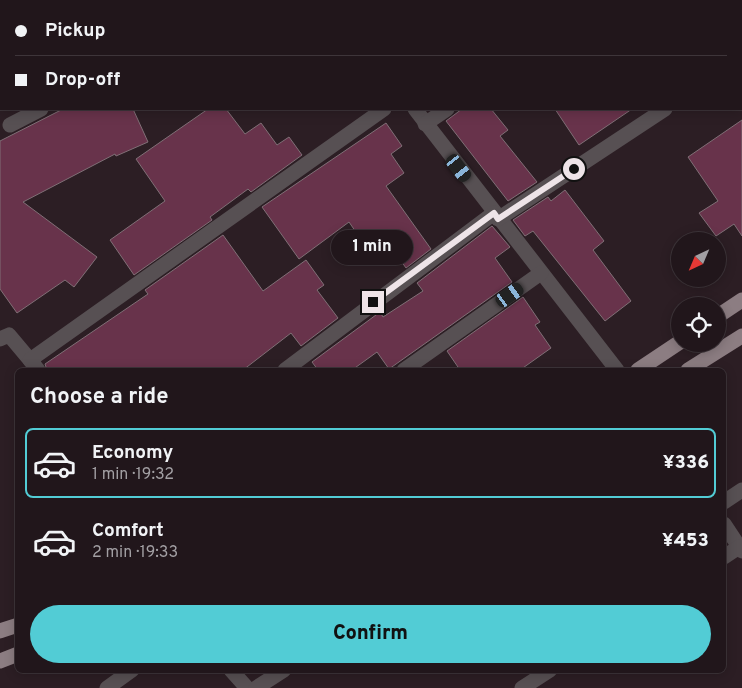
<!DOCTYPE html>
<html lang="en">
<head>
<meta charset="utf-8">
<style>
	:root { --surface:#21161b; --page:#2d2328; --text:#f1f3f6; --muted:#a29fa3; --line:#3e353a; --accent:#52ccd5 }
	body { margin:0; font-family:Overpass,sans-serif; background:var(--page); color:var(--text); height:100vh; display:flex; flex-direction:column; font-size:19px; white-space:nowrap }
	* { box-sizing:border-box; margin:0 }
	p { font-size:16px; color:var(--muted) }
	.icon { flex:none; width:28px; height:28px; fill:none; stroke:currentColor; stroke-width:2; stroke-linecap:round; stroke-linejoin:round }
	.map { position:relative; flex:1; overflow:hidden }
	.panel { position:absolute; left:15px; top:368px; width:711px; height:305px; display:flex; flex-direction:column; background:var(--surface); border-radius:8px; box-shadow:0 2px 12px #0003,0 0 0 1px var(--line) }
	.panel>* { flex:none }
	.hud { position:absolute; left:0px; top:0px; width:742px; height:110px; box-shadow:0 2px 12px #0003,0 0 0 1px var(--line); display:grid; align-content:center; height:110px; padding:0 15px; background:var(--surface) }
	.needle { width:32px; rotate:224deg }
	.fabs { position:absolute; left:671px; top:232px; display:grid; gap:10px }
	.fabs a { display:grid; place-items:center; width:55px; height:55px; border-radius:50%; background:var(--surface); box-shadow:0 2px 12px #0003,0 0 0 1px var(--line); font-size:25px }
	.end { position:absolute; width:22px; height:22px; margin:-11px; border:6px solid #eee4e8; background:#111; box-shadow:0 0 0 2px #111 }
	.from { border-radius:50% }
	.bubble { position:absolute; height:35px; border-radius:18px; background:var(--surface); box-shadow:0 2px 12px #0003,0 0 0 1px var(--line); font-size:16px; font-weight:800; line-height:35px; text-align:center }
	.car { position:absolute; width:15px; height:30px; margin:-15px -8px; border-radius:6px; box-shadow:0 0 4px 1px #0007; background:linear-gradient(#222 24%,#8ab4d8 0 40%,#222 0 76%,#8ab4d8 0 86%,#222 0) }
	.hud b { display:flex; align-items:center; gap:18px; height:48px; font-size:19px }
	.hud b+b { border-top:1px solid var(--line) }
	.hud i { width:12px; height:12px; background:var(--text) }
	ul { padding:0; list-style:none }
	li { display:flex; align-items:center; gap:15px; height:70px; margin:0 10px 8px; padding:0 5px; border:2px solid transparent; border-radius:8px }
	li div { flex:1 }
	li b { display:block; font-size:19px }
	li em { font-style:normal; font-weight:800 }
	li.active { border-color:var(--accent) }
	li>.icon { width:45px; height:45px; stroke-width:1.5 }
	h2 { padding:0 15px; font-size:22px; line-height:60px }
	.action { display:flex; gap:10px; margin-top:auto; padding:10px 15px }
	.action a { flex:1; height:58px; border-radius:30px; background:var(--accent); color:#111; font-size:20px; font-weight:800; line-height:58px; text-align:center }
	.map>svg:first-child { display:block }
	.building { fill:#68334b; stroke:#806f76 }
	.lines { fill:none; stroke-linecap:round; stroke-linejoin:round }
	.minor { stroke:#575053; stroke-width:15 }
	.major { stroke:#8c7d82; stroke-width:15 }
	.route { stroke:#eee4e8; stroke-width:6 }
</style>
</head>
<body>
<div class="map">
<svg width="742" height="688" viewBox="0 0 742 688">
	<rect width="100%" height="100%" fill="#2c1e24"/>
	<g class="building">
		<path d="M63,109H133L148,142L116,156L115,154L23,202L97,257L74,287L65,280L17,313L0,289V141Z"/>
		<path d="M208,109H226L245,134L261,123L277,145L289,137L302,155L251,192L248,189L210,217L212,220L134,275L110,240L165,201L136,159Z"/>
		<path d="M462,109H491L508,130L500,136L537,182L508,201L446,121Z"/>
		<path d="M555,109H632L579,145Z"/>
		<path d="M742,120V236L734,224L716,236L699,213L718,201L688,157Z"/>
		<path d="M386,123L402,146L391,154L404,173L386,186L431,249L406,268L390,245L373,257L349,222L299,259L262,207Z"/>
		<path d="M565,190L604,241L593,250L631,301L605,321L533,231L525,236L513,220L548,197L551,201Z"/>
		<path d="M492,226L510,247L495,258L512,282L389,369L377,352L352,370H318L312,362L380,312L383,317L423,291L417,283Z"/>
		<path d="M223,235L263,291L306,260L324,285L317,290L338,318L301,346L291,333L243,370H47L45,364L148,294L145,290Z"/>
		<path d="M523,297L540,322L535,325L551,348L520,370H460L447,351Z"/>
	</g>
	<g class="lines">
		<g class="minor">
			<path d="M344,0V1"/>
			<path d="M137,1L138,0"/>
			<path d="M493,1L496,0"/>
			<path d="M741,58H742"/>
			<path d="M415,109L617,370"/>
			<path d="M425,124L447,109"/>
			<path d="M10,125L41,109"/>
			<path d="M498,219L665,109"/>
			<path d="M0,339L9,335L30,360"/>
			<path d="M38,370L30,360L384,109"/>
			<path d="M285,370L494,213"/>
			<path d="M404,370L541,273"/>
			<path d="M724,502L742,490"/>
			<path d="M724,524L742,551"/>
			<path d="M724,557L739,547"/>
			<path d="M231,670L247,688"/>
			<path d="M107,688L132,670"/>
			<path d="M256,688L284,670"/>
			<path d="M522,688L550,670"/>
		</g>
		<g class="major">
			<path d="M718,316L742,300"/>
			<path d="M638,370L680,342"/>
			<path d="M688,370L742,336"/>
			<path d="M0,631L18,625"/>
			<path d="M0,661L18,654"/>
		</g>
	</g>
	<g class="lines">
		<path class="route" d="M373,302L494,213L498,219L574,169"/>
	</g>
</svg>
<div class="fabs">
<a><svg class="needle" viewBox="-14 -14 28 28"><path d="M0-13l5 13h-10z" fill="#e53935"/><path d="M0 13l5-13h-10z" fill="#a29fa3"/></svg></a>
<a><svg class="icon" aria-label="locate" viewBox="0 0 24 24"><circle cx="12" cy="12" r="6"/><path d="M12 2v4M12 18v4M2 12h4M18 12h4"/></svg></a>
</div>
<i class="end from" style="left:574px;top:169px"></i>
<i class="end" style="left:373px;top:302px"></i>
<div class="bubble" style="left:331px;top:230px;width:82px">1 min</div>
<i class="car" style="left:459px;top:168px;rotate:142deg"></i>
<i class="car" style="left:510px;top:295px;rotate:55deg"></i>
<div class="hud">
<b><i class="from"></i>Pickup</b>
<b><i></i>Drop-off</b>
</div>
<section class="panel">
<h2>Choose a ride</h2>
<ul>
<li class="active"><svg class="icon" aria-label="car" viewBox="0 0 24 24"><path d="M5 17H2v-5l4-1 3-4h7l3 4 3 1v5h-3M9 17h6M6 11h13"/><circle cx="7" cy="17" r="2"/><circle cx="17" cy="17" r="2"/></svg><div><b>Economy</b><p>1 min · 19:32</p></div><em>¥336</em></li>
<li><svg class="icon" aria-label="car" viewBox="0 0 24 24"><path d="M5 17H2v-5l4-1 3-4h7l3 4 3 1v5h-3M9 17h6M6 11h13"/><circle cx="7" cy="17" r="2"/><circle cx="17" cy="17" r="2"/></svg><div><b>Comfort</b><p>2 min · 19:33</p></div><em>¥453</em></li>
</ul>
<div class="action"><a>Confirm</a></div>
</section>
</div>
</body>
</html>
